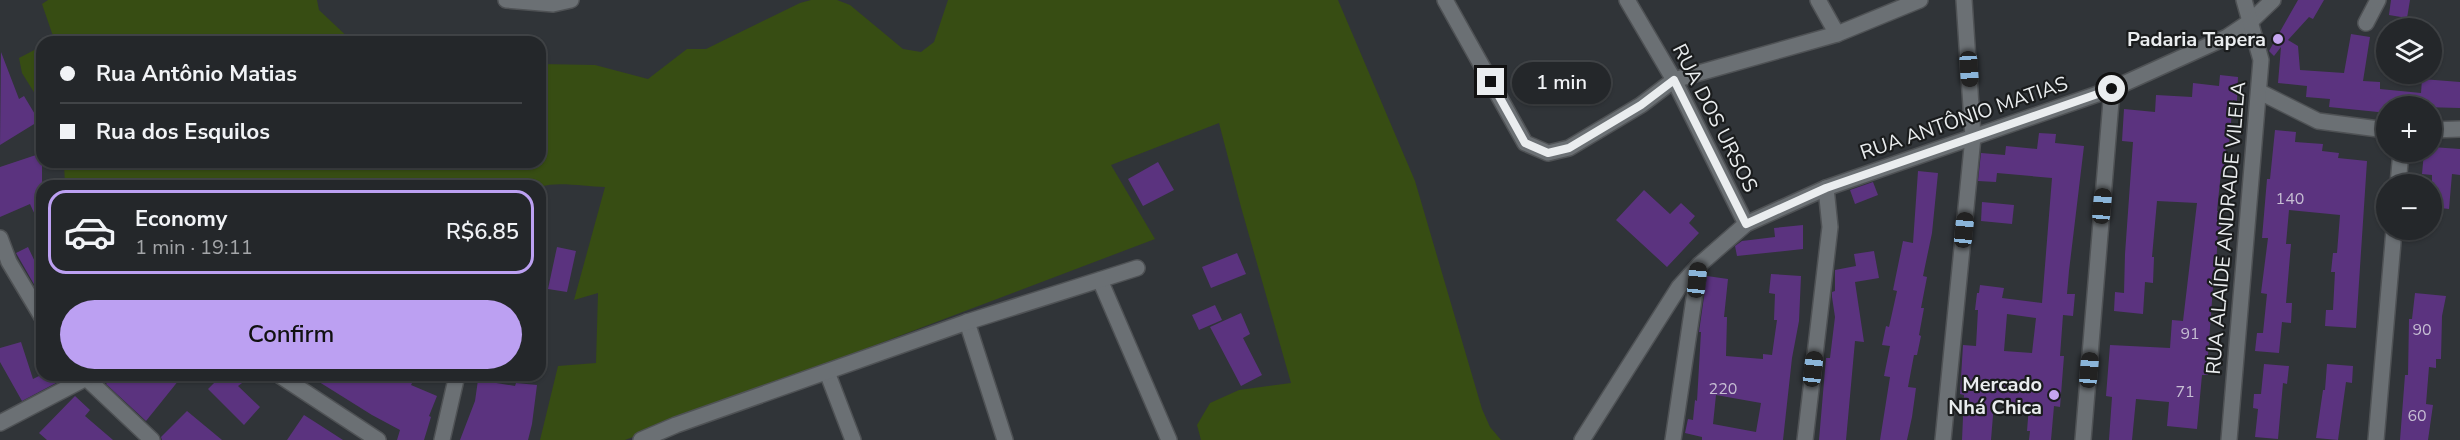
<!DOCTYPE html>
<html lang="en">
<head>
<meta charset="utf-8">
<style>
	:root { --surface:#24272a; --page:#303336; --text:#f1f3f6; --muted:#a3a5a8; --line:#414447; --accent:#bca0f2 }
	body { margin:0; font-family:"Nunito Sans",sans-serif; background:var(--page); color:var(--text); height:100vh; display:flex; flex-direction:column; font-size:22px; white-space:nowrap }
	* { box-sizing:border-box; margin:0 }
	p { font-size:20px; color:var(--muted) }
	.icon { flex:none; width:33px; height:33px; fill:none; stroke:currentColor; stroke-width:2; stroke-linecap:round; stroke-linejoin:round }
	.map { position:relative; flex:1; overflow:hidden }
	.details { position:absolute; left:36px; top:180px; width:510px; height:201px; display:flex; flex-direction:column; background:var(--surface); border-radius:18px; box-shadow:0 2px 4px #0004,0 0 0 2px var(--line) }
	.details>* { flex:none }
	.guide { position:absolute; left:36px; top:36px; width:510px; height:132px; border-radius:18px; box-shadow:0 2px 4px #0004,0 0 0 2px var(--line); display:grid; align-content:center; height:132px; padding:0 24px; background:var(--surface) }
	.fabs { position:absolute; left:2376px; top:18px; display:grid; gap:12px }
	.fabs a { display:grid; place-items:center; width:66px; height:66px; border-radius:50%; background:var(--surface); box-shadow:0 2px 4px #0004,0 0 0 2px var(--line); font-size:30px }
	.end { position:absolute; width:27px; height:27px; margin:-14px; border:8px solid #eaedef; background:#111; box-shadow:0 0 0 3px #111 }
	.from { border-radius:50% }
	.bubble { position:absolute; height:42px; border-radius:21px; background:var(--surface); box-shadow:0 2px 4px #0004,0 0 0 2px var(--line); font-size:20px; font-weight:600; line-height:42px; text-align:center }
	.car { position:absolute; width:18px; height:36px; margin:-18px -9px; border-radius:8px; box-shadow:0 0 4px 2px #0007; background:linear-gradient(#222 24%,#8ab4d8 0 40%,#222 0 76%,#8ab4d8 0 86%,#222 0) }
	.guide b { display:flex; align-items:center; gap:21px; height:57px; font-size:22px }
	.guide b+b { border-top:2px solid var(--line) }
	.guide i { width:15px; height:15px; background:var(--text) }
	ul { padding:10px 0 0; list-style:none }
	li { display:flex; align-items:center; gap:18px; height:84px; margin:0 12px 9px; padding:0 12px; border:3px solid transparent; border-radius:18px }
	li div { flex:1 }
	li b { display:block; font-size:22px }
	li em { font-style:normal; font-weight:600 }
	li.current { border-color:var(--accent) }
	li>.icon { width:54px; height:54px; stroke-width:1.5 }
	.primary-button { display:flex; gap:12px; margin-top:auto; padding:12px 24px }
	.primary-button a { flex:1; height:69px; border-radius:36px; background:var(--accent); color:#111; font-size:24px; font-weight:600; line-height:69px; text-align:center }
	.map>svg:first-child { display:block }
	.green { fill:#374d13 }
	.building { fill:#5b337f; fill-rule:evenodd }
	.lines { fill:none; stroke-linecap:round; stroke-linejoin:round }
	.minor-casing { stroke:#4f5255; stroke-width:18 }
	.minor { stroke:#6b7074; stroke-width:15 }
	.route { stroke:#eaedef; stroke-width:8 }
	.poi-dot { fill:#c6a6f0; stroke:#1a1c1d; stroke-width:2 }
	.labels { text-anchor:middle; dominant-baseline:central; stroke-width:4.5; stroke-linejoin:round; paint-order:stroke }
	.number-label { font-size:16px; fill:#c6bed3 }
	.poi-label { font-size:20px; font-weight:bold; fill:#eaedef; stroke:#1a1c1d; text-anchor:end }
	.street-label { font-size:20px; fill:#eaedef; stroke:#1a1c1d }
</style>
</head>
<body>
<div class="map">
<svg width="2460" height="440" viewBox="0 0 2460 440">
	<rect width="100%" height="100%" fill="#303438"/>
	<g class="green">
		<path d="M48,0H317L319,10L353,42H49L54,39L42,4Z"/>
		<path d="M811,0H837L850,5L903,49L921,52L934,42L948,0H1338L1415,181L1482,409L1490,427L1501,440H1201L1197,425L1210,403L1239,390L1291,383L1241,207L1219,123L1111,165L1155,239L625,440H540L558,366L596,363L598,293L574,300L605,187C585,187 558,181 540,187L65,186L64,162H540V64L595,65L648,79L687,49H706L800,3Z"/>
		<path d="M42,46V105L22,73L19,58Z"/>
	</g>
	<g class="building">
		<path d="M2298,0H2324L2313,19L2309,17L2288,40L2298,46L2300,70L2344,73L2351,34L2370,37L2363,81L2380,82V89L2421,93L2422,79L2460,82V108L2386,106V111L2378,112L2329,107L2330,99L2306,97L2307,86L2278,83L2281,47L2274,56L2269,51Z"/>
		<path d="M2391,0H2410L2407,18L2389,15Z"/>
		<path d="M1,52L19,99L24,96L39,121L0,145Z"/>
		<path d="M2220,75L2238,77L2237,101L2233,100L2229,144H2226L2224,172H2221L2217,211H2222L2221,230H2218L2215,287H2213L2208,355H2210L2208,375H2202L2197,429L2167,426L2169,402L2136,399L2132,440H2109L2112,397L2106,396L2110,345L2170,348L2172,320L2183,321L2197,203L2157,201L2152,257H2154L2153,283L2145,282L2143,314L2114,311L2115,292L2124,293L2125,254L2133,142L2122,141L2124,109L2155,112L2156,95L2192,97L2193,83L2219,86Z"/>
		<path d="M2275,130L2296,132L2295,142L2323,144L2322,151L2339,153L2338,158L2367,161L2356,328L2325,326L2326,310H2333L2335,272H2331L2333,253H2337L2340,215L2289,210L2286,244H2291L2286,303H2292L2291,323L2282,322L2279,353L2255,351L2257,333H2263L2267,294L2261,293L2268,238H2262L2267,179H2270Z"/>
		<path d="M2039,133L2056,134L2055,143L2084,146L2069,271L2067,294H2075L2073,316L2063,315L2060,356H2064L2060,407L2054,406L2051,440H2029L2030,431H2027L2029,406L1994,403L1991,440H1962L1964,395L1960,394L1963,345L1976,346L1978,310H1975L1977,293H1979L1980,285L2004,288L2002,298L2042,303L2052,178L1997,173L1996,182L1978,181L1981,153L2005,155L2006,146L2037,149ZM2007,314L2036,318L2032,353L2004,351Z"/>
		<path d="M2432,147L2460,149V175L2452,174L2449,209L2432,207V175L2422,174L2424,152H2432Z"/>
		<path d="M42,153V230L30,204L0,217V167Z"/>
		<path d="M1158,162L1174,190L1143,206L1128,179Z"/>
		<path d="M1918,171L1938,173L1932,233L1923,276L1927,277L1921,308H1924L1919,335L1921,336L1917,355H1914L1908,387L1916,388L1912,417L1907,440H1880L1890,377L1884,376L1890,346L1882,345L1886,326L1889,327L1897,291L1893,290L1903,241L1913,243Z"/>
		<path d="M1873,182L1878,195L1855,204L1850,190Z"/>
		<path d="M1644,190L1670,214L1681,203L1695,216L1689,223L1699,233L1667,267L1616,220Z"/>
		<path d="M1982,202L2014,205L2012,224L1981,221Z"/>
		<path d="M1803,225V249L1737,256L1735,246L1742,241L1775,237L1774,228Z"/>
		<path d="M28,247L37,266L42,262V282L35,286L16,253Z"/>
		<path d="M557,247L576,251L567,292L548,289Z"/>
		<path d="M1874,251L1879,278L1855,282L1864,342L1855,341L1846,440H1819L1826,358H1830L1835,317L1832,297V292L1835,291V270L1856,266L1854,254Z"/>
		<path d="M1237,253L1246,274L1211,288L1202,267Z"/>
		<path d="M1771,274L1801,276L1799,321L1792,358L1783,440H1702V437L1685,433L1688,419L1693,420L1695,400L1697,401L1701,332H1699L1707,276L1728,279L1724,317H1727L1726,356L1763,359V354L1772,355L1777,320H1774L1775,294L1769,293ZM1716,395L1761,403L1756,432L1713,424Z"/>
		<path d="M2415,293L2446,296L2442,316L2441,359H2436V368L2429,367L2426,404L2433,405L2428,440H2400L2405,375H2408L2409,319H2412Z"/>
		<path d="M1215,305L1222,320L1199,330L1192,315Z"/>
		<path d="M1241,313L1250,334L1243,338L1262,375L1241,386L1210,327Z"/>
		<path d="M21,342L33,379L41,375H71L22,401L0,362V348Z"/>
		<path d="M2264,364L2289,366L2287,384L2283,383L2278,439L2255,437L2258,409L2253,408L2254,394H2261Z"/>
		<path d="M2327,364L2353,366L2352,383L2346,382L2338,440L2316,438L2323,390H2325Z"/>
		<path d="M114,375H183L146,421L106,384Z"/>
		<path d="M222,375H234L242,383L238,386L260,407L244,425L208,389Z"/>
		<path d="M308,375H397L412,383L411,385L437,396L429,416L431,417L424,440H397L400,430L372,415Z"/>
		<path d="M478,380L515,386L516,383L537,385L532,424L528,440H460L475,401Z"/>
		<path d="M75,396L90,410L85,416L113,440H47L39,433Z"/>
		<path d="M187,411L222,440H162L161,437Z"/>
		<path d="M304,415L315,422L343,440H287Z"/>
	</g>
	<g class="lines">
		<defs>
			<g id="minor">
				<path d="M506,0L553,4L571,0"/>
				<path d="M1445,0L1525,143L1548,153L1569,148L1641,105L1674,80L1837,34L1920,0"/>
				<path d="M1627,0L1674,80L1746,224"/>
				<path d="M1818,0L1837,34"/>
				<path d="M2366,23L2378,0"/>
				<path d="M2260,92L2318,121L2386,130"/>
				<path d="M2432,130L2460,129"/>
				<path d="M2398,184L2401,152"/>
				<path d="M0,238L9,262L42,317"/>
				<path d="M1100,280L1169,440"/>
				<path d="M967,322L1005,440"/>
				<path d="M827,372L853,440"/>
				<path d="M83,375L152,440"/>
				<path d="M279,375L378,440"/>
				<path d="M0,423L92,375"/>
				<path d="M442,440L457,375"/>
				<path d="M641,440L676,425L967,322L1137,268"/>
				<path d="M1582,440L1679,287L1699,265L1746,224L1826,188L2112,89L2227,37L2251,21L2273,0"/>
				<path d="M1673,440L1699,265"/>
				<path d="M1805,440L1830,227L1826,188"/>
				<path d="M1943,440L1973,137L1964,0"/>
				<path d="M2083,440L2112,89"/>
				<path d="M2229,440L2261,60L2244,0"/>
				<path d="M2376,440L2394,230"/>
			</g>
		</defs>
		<use href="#minor" class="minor-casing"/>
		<use href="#minor" class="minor"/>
	</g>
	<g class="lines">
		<path class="route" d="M1491,82L1525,143L1548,153L1569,148L1641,105L1674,80L1746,224L1826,188L2112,89"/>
	</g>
	<g class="poi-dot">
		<circle cx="2278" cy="39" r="6"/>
		<circle cx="2054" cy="395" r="6"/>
	</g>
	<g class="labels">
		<g class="number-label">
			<text x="2290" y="199">140</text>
			<text x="2422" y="330">90</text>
			<text x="2190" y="334">91</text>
			<text x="1723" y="389">220</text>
			<text x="2185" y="392">71</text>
			<text x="2417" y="416">60</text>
		</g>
		<g class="poi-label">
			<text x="2266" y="39">Padaria Tapera</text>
			<text x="2042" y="384">Mercado<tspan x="2042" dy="23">Nhá Chica</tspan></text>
		</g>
		<g class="street-label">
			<text transform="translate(1715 118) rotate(63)">RUA DOS URSOS</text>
			<text transform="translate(1964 118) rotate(-19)">RUA ANTÔNIO MATIAS</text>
			<text transform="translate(2226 228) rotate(-85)">RUA ALAÍDE ANDRADE VILELA</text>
		</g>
	</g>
</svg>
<div class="fabs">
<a><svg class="icon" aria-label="layers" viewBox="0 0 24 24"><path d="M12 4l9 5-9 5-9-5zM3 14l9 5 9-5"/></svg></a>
<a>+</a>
<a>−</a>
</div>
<i class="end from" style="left:2112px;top:89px"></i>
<i class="end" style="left:1491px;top:82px"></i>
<div class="bubble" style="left:1512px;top:62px;width:99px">1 min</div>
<i class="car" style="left:1969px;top:69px;rotate:176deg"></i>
<i class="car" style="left:2102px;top:206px;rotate:5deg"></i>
<i class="car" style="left:1964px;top:230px;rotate:6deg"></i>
<i class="car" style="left:1697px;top:280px;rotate:6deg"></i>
<i class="car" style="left:1813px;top:369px;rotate:7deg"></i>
<i class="car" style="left:2089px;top:370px;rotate:5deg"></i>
<div class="guide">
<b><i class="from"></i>Rua Antônio Matias</b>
<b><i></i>Rua dos Esquilos</b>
</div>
<section class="details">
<ul>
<li class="current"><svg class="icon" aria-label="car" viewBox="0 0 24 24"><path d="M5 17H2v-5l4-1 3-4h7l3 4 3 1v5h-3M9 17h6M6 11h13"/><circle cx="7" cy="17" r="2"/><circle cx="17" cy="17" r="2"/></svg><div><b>Economy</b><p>1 min · 19:11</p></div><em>R$6.85</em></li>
</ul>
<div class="primary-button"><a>Confirm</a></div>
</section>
</div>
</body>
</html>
